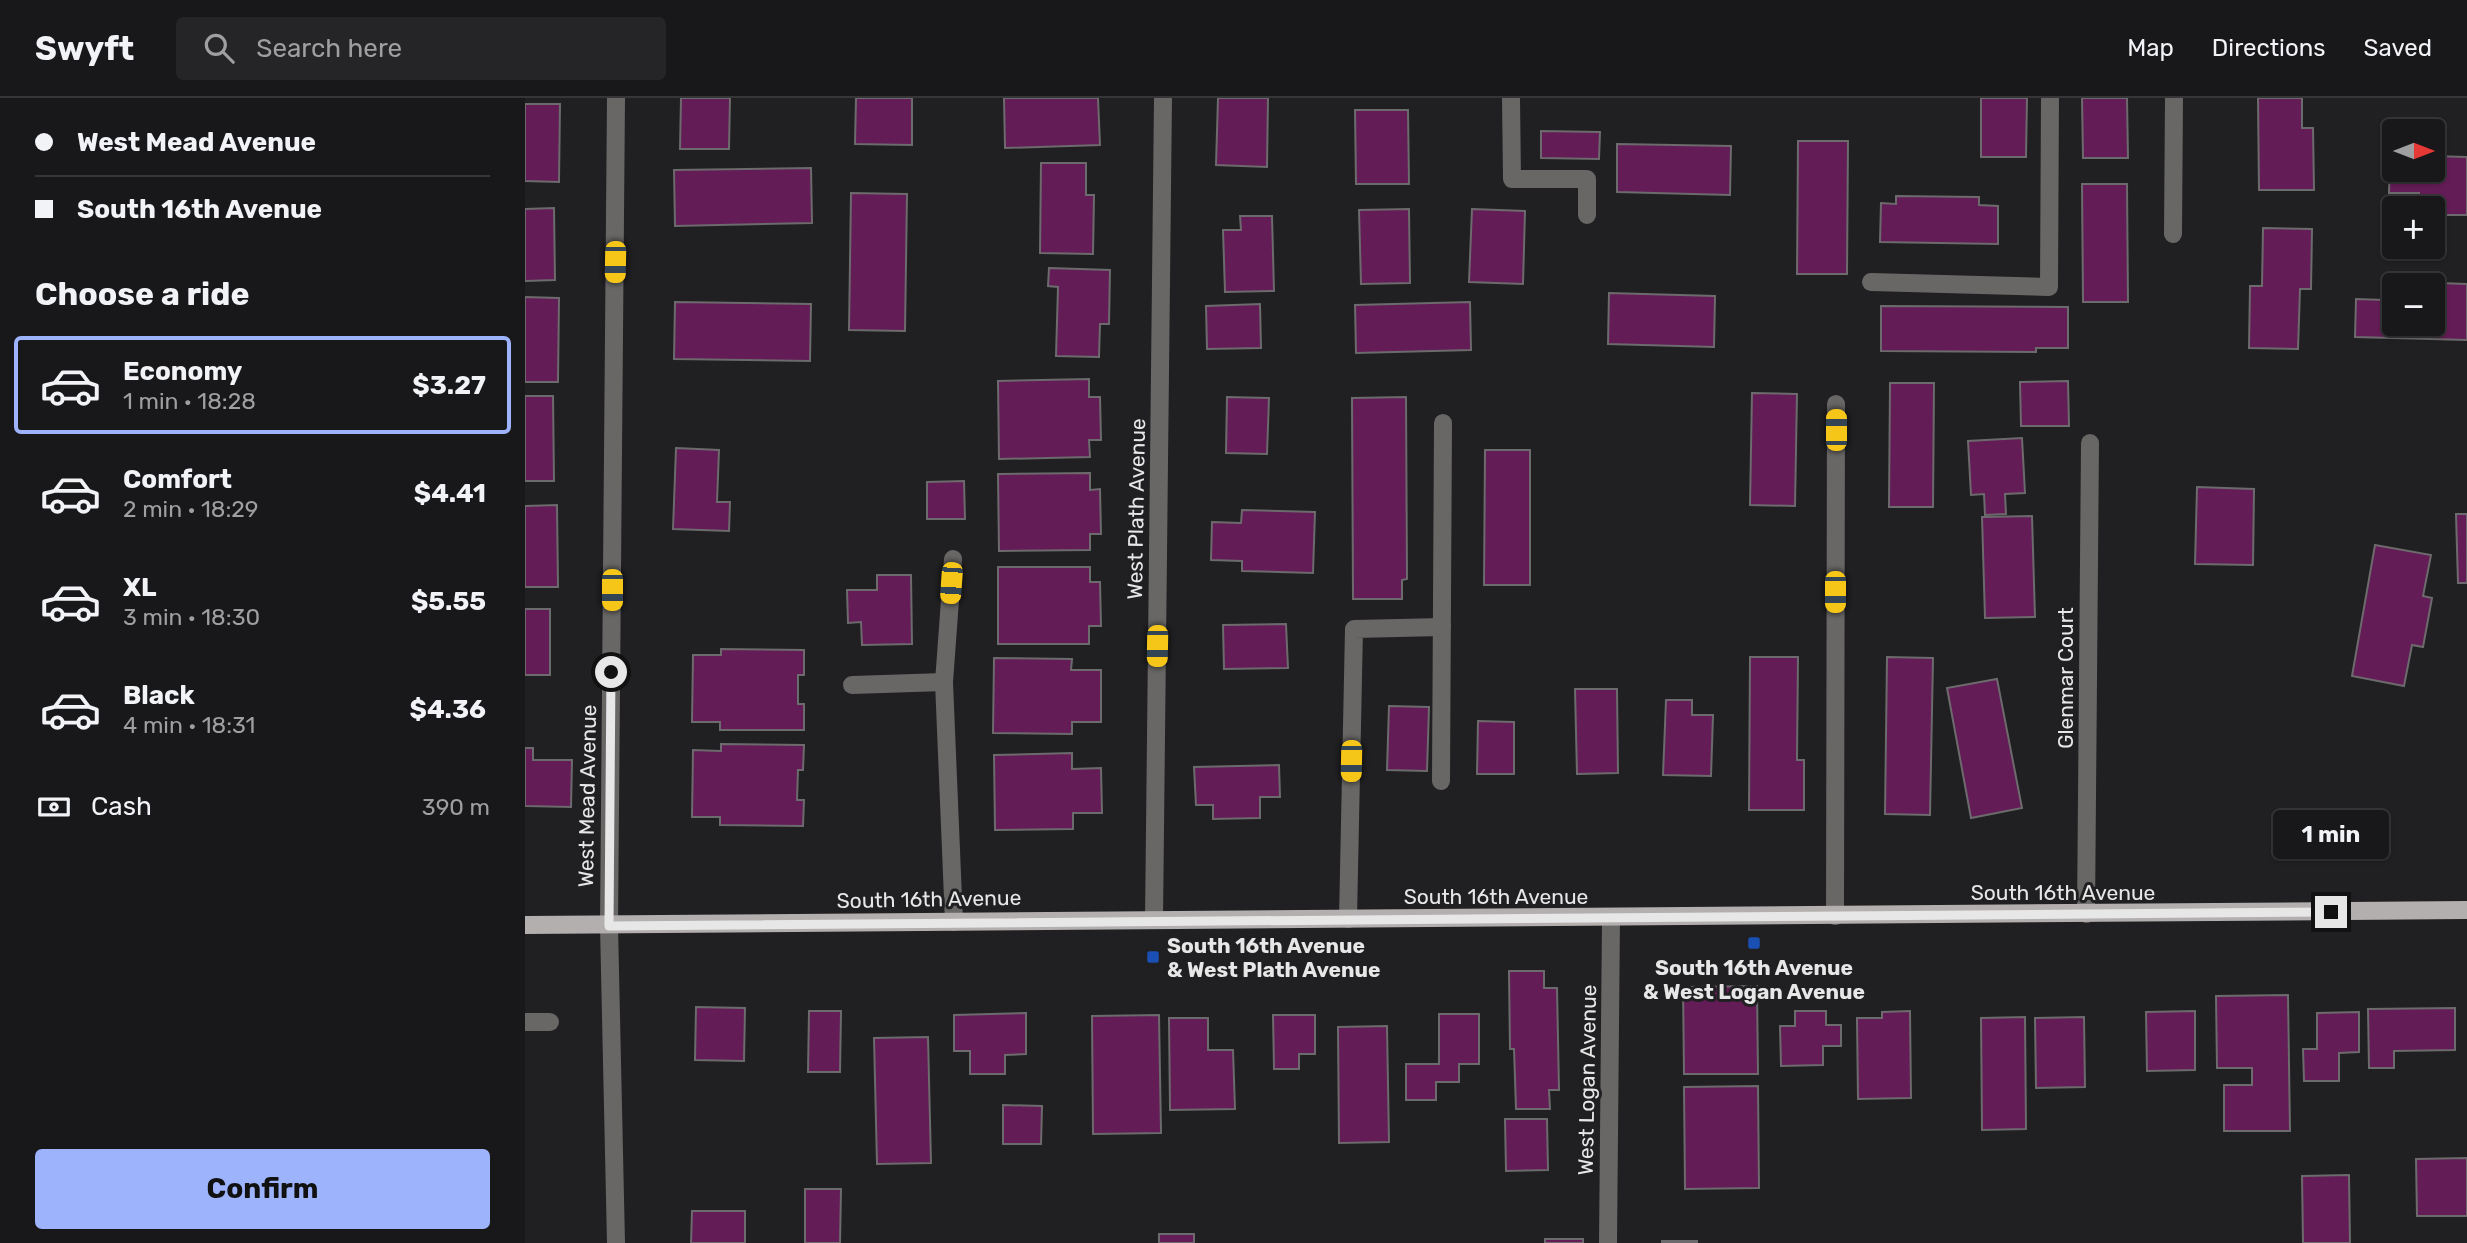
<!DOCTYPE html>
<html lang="en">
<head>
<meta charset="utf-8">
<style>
	:root { --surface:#181719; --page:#252426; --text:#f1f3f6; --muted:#9f9fa2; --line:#363638; --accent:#9db4fd }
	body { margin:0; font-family:Rubik,sans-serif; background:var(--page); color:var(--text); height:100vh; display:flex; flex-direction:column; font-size:26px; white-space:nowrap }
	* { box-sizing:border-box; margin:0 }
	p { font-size:23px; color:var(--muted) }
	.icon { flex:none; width:38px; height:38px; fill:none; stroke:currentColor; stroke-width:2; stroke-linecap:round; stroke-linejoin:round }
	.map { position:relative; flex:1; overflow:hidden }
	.details { display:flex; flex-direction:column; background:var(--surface); width:525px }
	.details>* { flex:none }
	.top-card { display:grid; align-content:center; height:154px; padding:0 35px; background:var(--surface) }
	.needle { width:46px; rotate:90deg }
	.fabs { position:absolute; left:1857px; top:21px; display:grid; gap:14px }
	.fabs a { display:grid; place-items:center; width:63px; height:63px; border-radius:7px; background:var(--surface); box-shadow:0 2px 5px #0004,0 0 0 2px var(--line); font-size:35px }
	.end { position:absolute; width:32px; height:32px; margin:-16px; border:9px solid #e8e7e8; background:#111; box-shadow:0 0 0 4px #111 }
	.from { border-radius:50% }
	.bubble { position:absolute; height:49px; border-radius:7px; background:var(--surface); box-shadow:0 2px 5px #0004,0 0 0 2px var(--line); font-size:23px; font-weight:700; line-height:49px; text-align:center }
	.car { position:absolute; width:21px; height:42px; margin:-21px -10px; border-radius:9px; box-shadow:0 0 5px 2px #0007; background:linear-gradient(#f5c518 24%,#345 0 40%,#f5c518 0 76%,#345 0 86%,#f5c518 0) }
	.top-card b { display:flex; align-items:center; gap:24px; height:66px; font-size:26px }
	.top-card b+b { border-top:2px solid var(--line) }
	.top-card i { width:18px; height:18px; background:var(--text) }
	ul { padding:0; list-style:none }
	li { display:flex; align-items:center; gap:21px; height:98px; margin:0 14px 10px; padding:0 21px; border:4px solid transparent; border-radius:7px }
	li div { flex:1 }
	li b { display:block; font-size:26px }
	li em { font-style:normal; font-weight:700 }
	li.active { border-color:var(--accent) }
	li>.icon { width:63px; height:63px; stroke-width:1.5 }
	h2 { padding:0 35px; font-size:32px; line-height:84px }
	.pay { display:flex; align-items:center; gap:18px; height:77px; padding:0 35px; font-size:26px }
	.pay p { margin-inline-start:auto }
	.cta { display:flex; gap:14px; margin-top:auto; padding:14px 35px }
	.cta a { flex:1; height:80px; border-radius:7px; background:var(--accent); color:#111; font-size:28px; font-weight:700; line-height:80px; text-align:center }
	header { display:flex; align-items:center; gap:42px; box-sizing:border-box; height:98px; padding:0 35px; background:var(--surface); border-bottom:2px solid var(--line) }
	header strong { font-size:33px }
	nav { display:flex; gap:38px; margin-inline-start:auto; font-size:24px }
	.search { width:490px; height:63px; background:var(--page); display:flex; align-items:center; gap:18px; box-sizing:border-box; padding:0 24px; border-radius:7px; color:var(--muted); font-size:26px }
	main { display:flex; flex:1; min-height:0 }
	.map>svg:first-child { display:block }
	.building { fill:#631c56; stroke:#6c6a6c; stroke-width:2; fill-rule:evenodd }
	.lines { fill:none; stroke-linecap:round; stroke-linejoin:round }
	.minor { stroke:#686766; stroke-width:18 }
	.major { stroke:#b2afae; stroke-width:18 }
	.route { stroke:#e8e7e8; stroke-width:9 }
	.transit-dot { fill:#1a4fb4; stroke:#201f21; stroke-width:2.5 }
	.labels { text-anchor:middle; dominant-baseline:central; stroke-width:6; stroke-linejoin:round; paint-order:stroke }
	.street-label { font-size:21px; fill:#e8e7e8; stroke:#201f21 }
	.poi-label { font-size:21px; font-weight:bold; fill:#e8e7e8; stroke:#201f21; text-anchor:start }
</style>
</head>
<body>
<header>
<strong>Swyft</strong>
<div class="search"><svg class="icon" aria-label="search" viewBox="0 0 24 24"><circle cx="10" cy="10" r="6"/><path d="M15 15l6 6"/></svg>Search here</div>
<nav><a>Map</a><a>Directions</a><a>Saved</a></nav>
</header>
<main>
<section class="details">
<div class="top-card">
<b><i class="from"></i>West Mead Avenue</b>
<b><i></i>South 16th Avenue</b>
</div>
<h2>Choose a ride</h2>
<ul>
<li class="active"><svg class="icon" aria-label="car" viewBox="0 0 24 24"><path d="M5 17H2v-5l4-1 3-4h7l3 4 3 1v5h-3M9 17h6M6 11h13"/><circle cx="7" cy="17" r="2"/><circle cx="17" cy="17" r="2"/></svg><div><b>Economy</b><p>1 min · 18:28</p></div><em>$3.27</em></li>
<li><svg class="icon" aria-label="car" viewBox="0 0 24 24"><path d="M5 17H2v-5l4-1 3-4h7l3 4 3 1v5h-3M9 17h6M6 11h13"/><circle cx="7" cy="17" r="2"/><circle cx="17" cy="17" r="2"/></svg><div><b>Comfort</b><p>2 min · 18:29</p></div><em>$4.41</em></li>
<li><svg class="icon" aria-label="car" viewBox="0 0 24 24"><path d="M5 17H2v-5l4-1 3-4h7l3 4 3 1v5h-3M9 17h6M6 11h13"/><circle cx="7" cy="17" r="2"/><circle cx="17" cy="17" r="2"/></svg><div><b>XL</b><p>3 min · 18:30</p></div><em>$5.55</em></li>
<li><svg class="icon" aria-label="car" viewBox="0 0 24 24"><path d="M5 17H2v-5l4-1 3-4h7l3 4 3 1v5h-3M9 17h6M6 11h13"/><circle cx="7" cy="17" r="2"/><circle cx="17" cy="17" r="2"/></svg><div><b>Black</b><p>4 min · 18:31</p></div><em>$4.36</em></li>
</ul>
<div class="pay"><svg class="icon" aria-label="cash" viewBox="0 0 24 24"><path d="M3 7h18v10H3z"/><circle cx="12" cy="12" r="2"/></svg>Cash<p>390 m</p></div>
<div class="cta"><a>Confirm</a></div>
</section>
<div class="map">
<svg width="1942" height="1145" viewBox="0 0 1942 1145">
	<rect width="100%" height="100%" fill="#201f21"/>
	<g class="building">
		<path d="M156,0H205L204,51H155Z"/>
		<path d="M331,0H387V47L330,46Z"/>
		<path d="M479,0H573L575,47L480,50Z"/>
		<path d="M693,0H743L742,69L691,67Z"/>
		<path d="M1456,0H1502L1501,59H1456Z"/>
		<path d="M1557,0H1602L1603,60H1558Z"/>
		<path d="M1733,0H1777V30H1788L1789,92H1734Z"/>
		<path d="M0,6H35L34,84L0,83Z"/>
		<path d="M830,12H883L884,86H831Z"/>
		<path d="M1016,33L1075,34L1074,61L1016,60Z"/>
		<path d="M1273,43H1323L1322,176H1272Z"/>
		<path d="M1092,46L1206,48L1205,97L1092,94Z"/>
		<path d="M1865,58H1869V72H1908V58L1942,59V117H1908V110H1894V95H1864Z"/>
		<path d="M516,65H561V97H569L568,156L515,155Z"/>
		<path d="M286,70L287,125L150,128L149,72Z"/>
		<path d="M1557,86H1602L1603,204H1558Z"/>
		<path d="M326,95L382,96L380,233L324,232Z"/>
		<path d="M1371,98L1454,99V107L1473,108V146L1355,144L1356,105L1371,106Z"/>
		<path d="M29,110L30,182L0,183V111Z"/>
		<path d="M884,111L885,185L836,186L834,112Z"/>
		<path d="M947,111L1000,113L998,186L944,184Z"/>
		<path d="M715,118H747L749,193L700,194L698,132H716Z"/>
		<path d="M1738,130L1787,131L1786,191H1775L1773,251L1724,250L1725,188H1737Z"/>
		<path d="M524,170L585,172L584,226H575L574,259L531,258L533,189L523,188Z"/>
		<path d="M1860,183L1942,186V242L1830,239L1831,201L1860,202ZM1869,187H1908V226H1869Z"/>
		<path d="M1084,195L1190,198L1189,249L1083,246Z"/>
		<path d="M0,199L34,200L33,284H0Z"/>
		<path d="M150,204L286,206L285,263L149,261Z"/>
		<path d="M945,204L946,252L831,255L830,207Z"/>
		<path d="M735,206L736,250L682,251L681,208Z"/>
		<path d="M1356,208L1543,209V250H1511V254L1356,253Z"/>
		<path d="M564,281V299H575L576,342H564L565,359L474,361L473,283Z"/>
		<path d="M1543,283L1544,328H1496L1495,284Z"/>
		<path d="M1365,285H1409L1408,409H1364Z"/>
		<path d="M1227,295L1272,296L1270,408L1225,407Z"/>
		<path d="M0,298H28L29,383H0Z"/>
		<path d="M702,299L744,300L742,356L701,355Z"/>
		<path d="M881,299L882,481L877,482V501H828L827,300Z"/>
		<path d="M1497,340L1500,395L1480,396L1481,416L1460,417L1459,396L1446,397L1443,343Z"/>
		<path d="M151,350L194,352L192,404H205L204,433L148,431Z"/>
		<path d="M960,352H1005V487H959Z"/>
		<path d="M565,375V392L575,391L576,436H565V452L474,453L473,376Z"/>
		<path d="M439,383L440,421H402V384Z"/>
		<path d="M1672,389L1729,391L1728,467L1670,466Z"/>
		<path d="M32,407L33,489H0V408Z"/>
		<path d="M717,412L790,414L788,475L717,473V463L686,462L687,424L716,425Z"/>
		<path d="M1931,416H1942V485H1933Z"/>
		<path d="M1507,418L1510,519L1460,520L1457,419Z"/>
		<path d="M1850,447L1906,457L1898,498L1907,500L1898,549L1887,547L1879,588L1827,578Z"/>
		<path d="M473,469H565V484H575L576,528H564V546H473Z"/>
		<path d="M352,477H386L387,546L337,547L336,524L323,525L322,492H352Z"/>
		<rect x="0" y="511" width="25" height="66"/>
		<path d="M761,526L763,570L699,571L698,527Z"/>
		<path d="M196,551L279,552V577H273V606H279V632H195V624H167L168,557H196Z"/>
		<path d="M1225,559H1273L1272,662H1279V712H1224Z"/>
		<path d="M1362,559L1408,560L1405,717L1360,716Z"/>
		<path d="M469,560L547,561L546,572H576V624H547V636L468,635Z"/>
		<path d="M1472,581L1497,710L1446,720L1422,590Z"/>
		<path d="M1050,591H1092L1093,675L1052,676Z"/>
		<path d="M1141,602H1167V617H1188L1186,678L1138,677Z"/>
		<path d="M864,608L904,609L902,673L862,672Z"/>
		<path d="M953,623L989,624V676H952Z"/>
		<path d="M196,646L279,647L278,672H273L272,702H279L278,728L195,727V719H167L168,652L196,653Z"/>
		<path d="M0,650H8V662H47L46,709L0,708Z"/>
		<path d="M547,655V671L576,670L577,715H548V731L470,732L469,657Z"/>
		<path d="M754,667L755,699H735V720L688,721V707H671L669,669Z"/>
		<path d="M984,873H1019V890H1032L1034,992H1024L1025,1011H991L989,951H985Z"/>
		<path d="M1232,888L1233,976H1159L1158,889Z"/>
		<path d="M1763,897L1765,1033H1699V987H1727V970H1692L1691,898Z"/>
		<path d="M171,909L220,910L219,963L170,962Z"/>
		<path d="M1930,910V952L1869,953V970H1844L1843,911Z"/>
		<path d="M284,913H316L315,974H283Z"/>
		<path d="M1270,913H1301V927H1316V948H1298V967L1256,968L1255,928H1270Z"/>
		<path d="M1385,913L1386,1000L1333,1001L1332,920H1357V914Z"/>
		<path d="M1670,913V972L1622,973L1621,914Z"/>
		<path d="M1834,914V954L1814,955V983H1779L1778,951H1792V915Z"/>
		<path d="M501,915V956L480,957V976H445V953H429V917Z"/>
		<path d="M914,916H954V966H934V984H911V1002H881V966H914Z"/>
		<path d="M634,917L636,1035L568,1036L567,918Z"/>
		<path d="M748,917H790V956H774V971H749Z"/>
		<path d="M1500,919L1501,1031L1457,1032L1456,920Z"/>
		<path d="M1559,919L1560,989L1511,990L1510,920Z"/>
		<path d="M644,920H683V952H708L710,1011L645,1012Z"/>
		<path d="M862,928L864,1044L814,1045L813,929Z"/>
		<path d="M403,939L406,1065L352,1066L349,940Z"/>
		<path d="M1233,988L1234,1090L1160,1091L1159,989Z"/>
		<path d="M478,1007L517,1008L516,1046H478Z"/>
		<path d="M980,1021H1022L1023,1072L981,1073Z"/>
		<path d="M1942,1060V1118H1892L1891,1061Z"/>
		<path d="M1824,1077L1825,1145H1778L1777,1078Z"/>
		<path d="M280,1091H316L315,1145H280Z"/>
		<path d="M167,1113H220V1145H166Z"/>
		<rect x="634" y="1136" width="35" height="9"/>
		<rect x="1020" y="1141" width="38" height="4"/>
		<rect x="1137" y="1143" width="35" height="2"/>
	</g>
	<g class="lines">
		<g class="minor">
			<path d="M986,0L987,81H1062V117"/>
			<path d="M1648,136L1649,0"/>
			<path d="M1346,184L1524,189L1525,0"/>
			<path d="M428,461L419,584L429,824"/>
			<path d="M327,587L419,584"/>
			<path d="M916,683L918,325"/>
			<path d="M1561,816L1565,345"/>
			<path d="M1310,818L1311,306"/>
			<path d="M823,821L829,531L917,529"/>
			<path d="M629,822L638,0"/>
			<path d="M0,924H25"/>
			<path d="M91,1145L84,828L91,0"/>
			<path d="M1083,1145L1086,820"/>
		</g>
		<path class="major" d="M0,827L1942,812"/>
	</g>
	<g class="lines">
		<path class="route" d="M86,574L84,828L1806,814"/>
	</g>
	<g class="transit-dot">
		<rect x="1222" y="838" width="14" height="14" rx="3.5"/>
		<rect x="621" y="852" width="14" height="14" rx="3.5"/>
	</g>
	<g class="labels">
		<g class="street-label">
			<text transform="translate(611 411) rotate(-89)">West Plath Avenue</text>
			<text transform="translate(1540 580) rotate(-90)">Glenmar Court</text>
			<text transform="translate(62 698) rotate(-89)">West Mead Avenue</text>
			<text x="1538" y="794">South 16th Avenue</text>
			<text x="971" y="798">South 16th Avenue</text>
			<text transform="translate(404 801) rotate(-1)">South 16th Avenue</text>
			<text transform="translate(1062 982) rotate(-89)">West Logan Avenue</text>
		</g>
		<g class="poi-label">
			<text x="642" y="847">South 16th Avenue<tspan x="642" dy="24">&amp; West Plath Avenue</tspan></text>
			<text x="1229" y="869" text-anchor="middle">South 16th Avenue<tspan x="1229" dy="24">&amp; West Logan Avenue</tspan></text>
		</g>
	</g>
</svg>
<div class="fabs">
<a><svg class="needle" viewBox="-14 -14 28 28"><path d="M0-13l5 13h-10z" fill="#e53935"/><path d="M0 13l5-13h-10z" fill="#9f9fa2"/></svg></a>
<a>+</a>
<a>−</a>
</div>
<i class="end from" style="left:86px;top:574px"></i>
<i class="end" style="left:1806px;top:814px"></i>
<div class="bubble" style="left:1748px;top:712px;width:116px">1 min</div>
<i class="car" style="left:90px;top:164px;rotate:181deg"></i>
<i class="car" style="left:1311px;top:332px;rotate:0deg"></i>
<i class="car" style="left:426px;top:485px;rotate:184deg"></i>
<i class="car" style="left:87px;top:492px;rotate:180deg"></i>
<i class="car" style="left:1310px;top:494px;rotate:180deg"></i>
<i class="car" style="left:632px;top:548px;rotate:181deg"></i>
<i class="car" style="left:826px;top:663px;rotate:181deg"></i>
</div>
</main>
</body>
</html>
